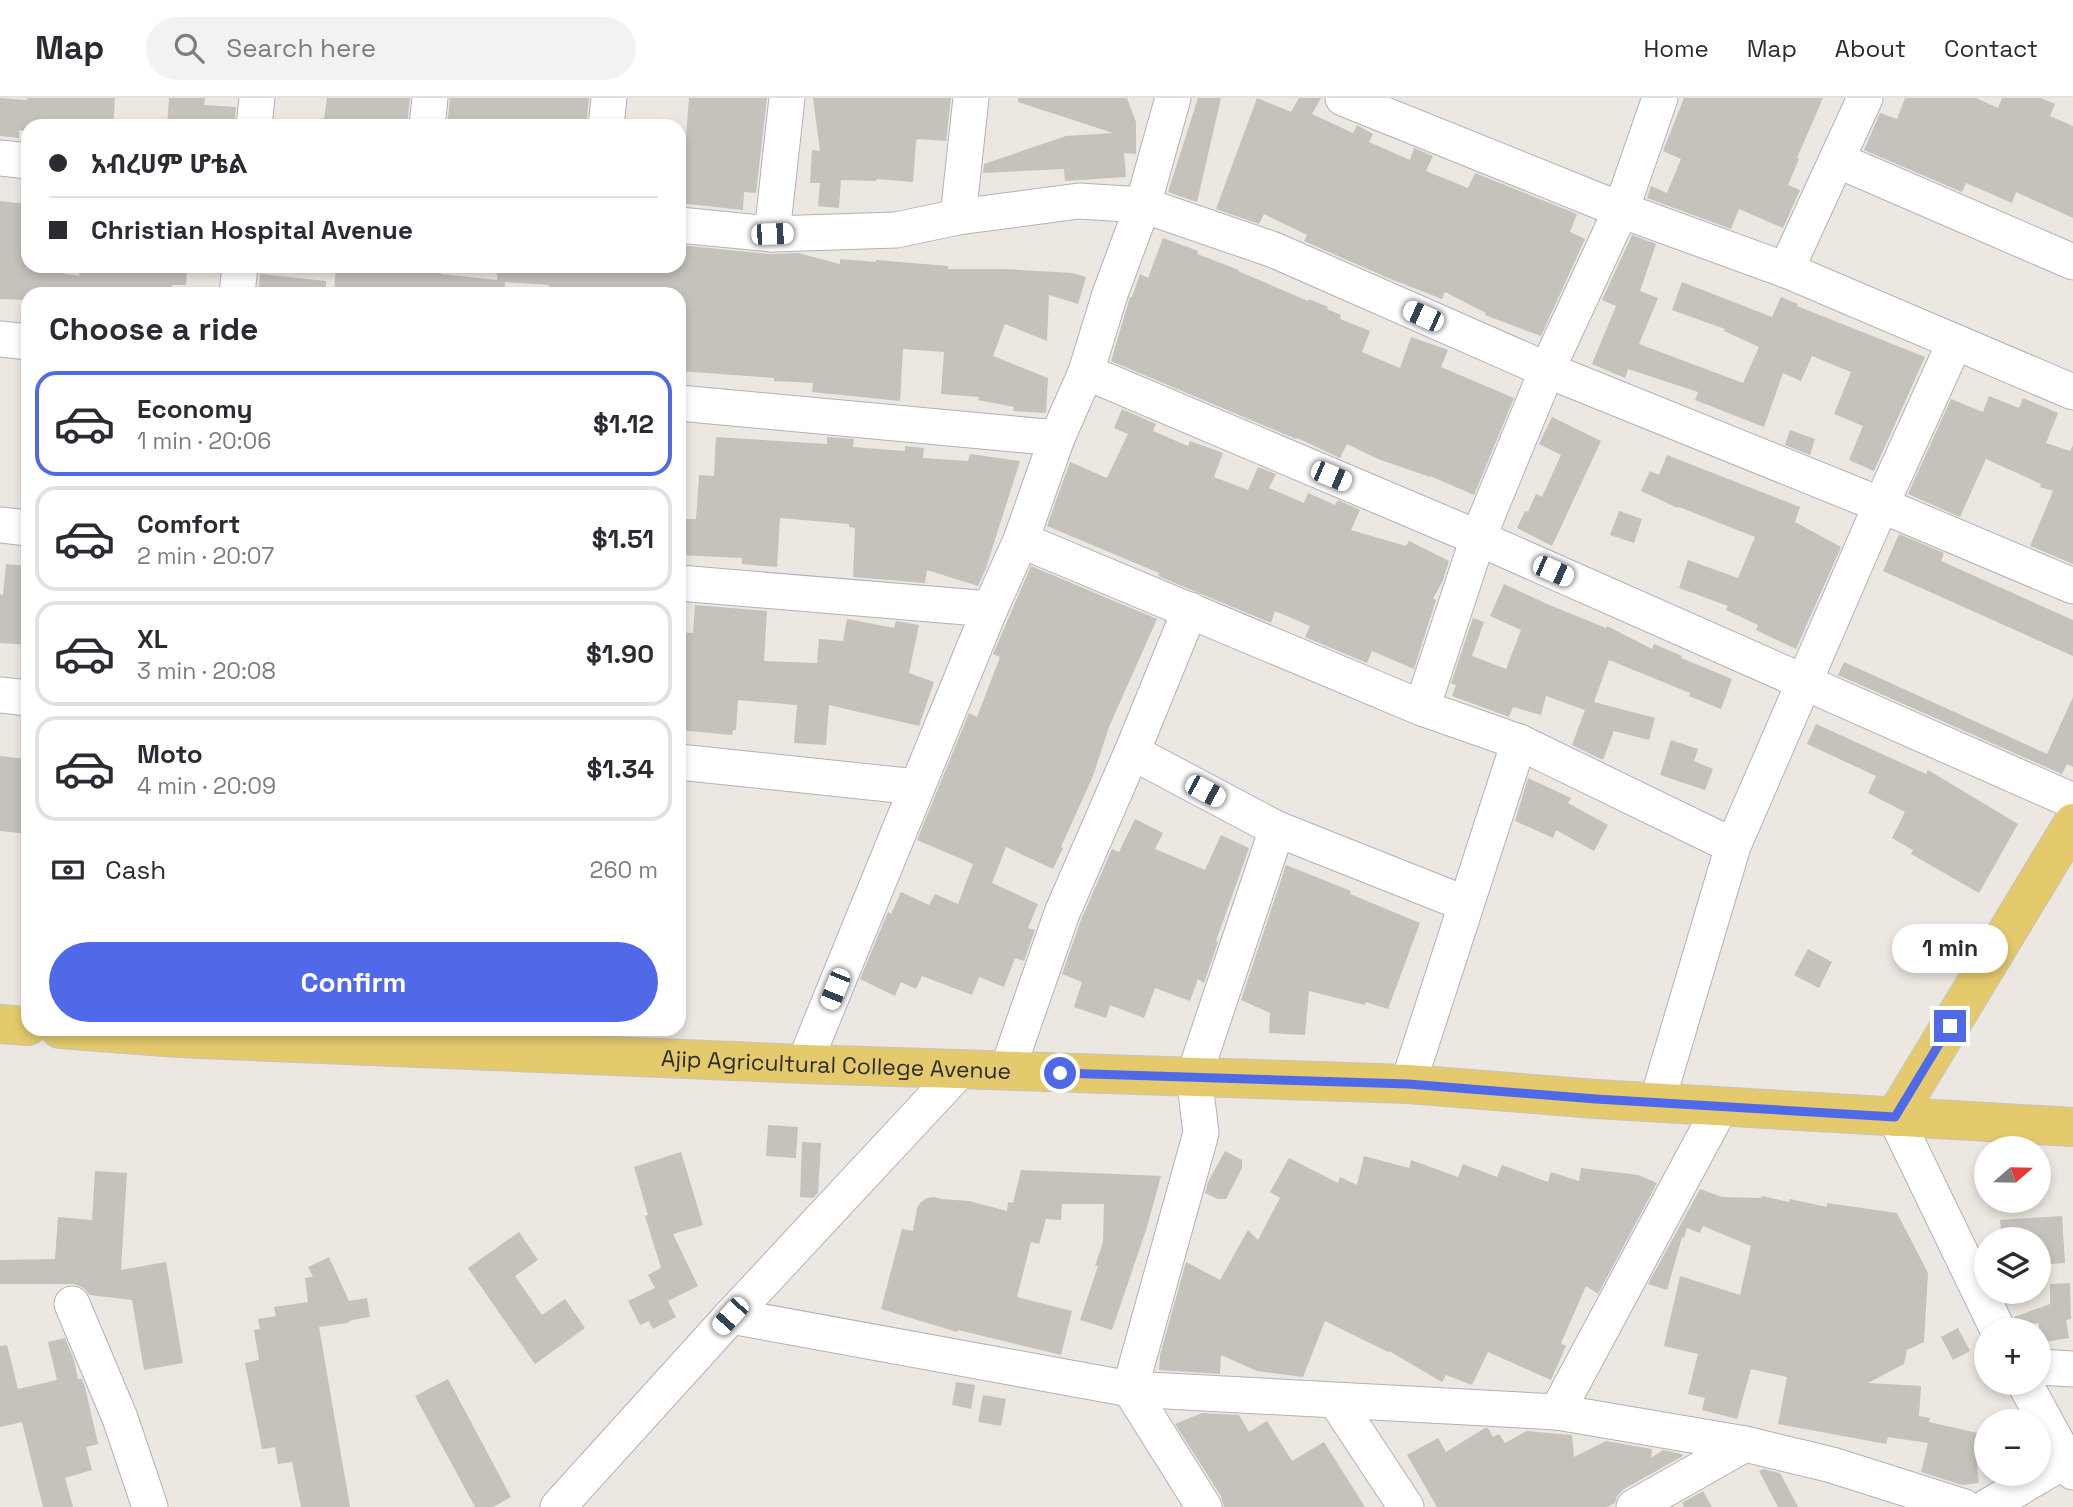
<!DOCTYPE html>
<html lang="en">
<head>
<meta charset="utf-8">
<style>
	:root { --surface:#fff; --page:#f2f2f3; --text:#2b2b33; --muted:#7c7c81; --line:#e1e1e2; --accent:#4f69e9 }
	body { margin:0; font-family:"Space Grotesk","Noto Sans Ethiopic",sans-serif; background:var(--page); color:var(--text); height:100vh; display:flex; flex-direction:column; font-size:26px; white-space:nowrap }
	* { box-sizing:border-box; margin:0 }
	p { font-size:23px; color:var(--muted) }
	.icon { flex:none; width:38px; height:38px; fill:none; stroke:currentColor; stroke-width:2; stroke-linecap:round; stroke-linejoin:round }
	.map { position:relative; flex:1; overflow:hidden }
	.panel { position:absolute; left:21px; top:189px; width:665px; height:749px; display:flex; flex-direction:column; background:var(--surface); border-radius:21px; box-shadow:0 4px 10px #0003 }
	.panel>* { flex:none }
	.guide { position:absolute; left:21px; top:21px; width:665px; height:154px; border-radius:21px; box-shadow:0 4px 10px #0003; display:grid; align-content:center; height:154px; padding:0 28px; background:var(--surface) }
	.needle { width:46px; rotate:70deg }
	.controls { position:absolute; left:1974px; top:1038px; display:grid; gap:14px }
	.controls a { display:grid; place-items:center; width:77px; height:77px; border-radius:50%; background:var(--surface); box-shadow:0 4px 10px #0003; font-size:35px }
	.end { position:absolute; width:32px; height:32px; margin:-16px; border:9px solid #4f69e9; background:#fff; box-shadow:0 0 0 4px #fff }
	.from { border-radius:50% }
	.bubble { position:absolute; height:49px; border-radius:24px; background:var(--surface); box-shadow:0 4px 10px #0003; font-size:23px; font-weight:700; line-height:49px; text-align:center }
	.car { position:absolute; width:21px; height:42px; margin:-21px -10px; border-radius:9px; box-shadow:0 0 5px 2px #0007; background:linear-gradient(#fff 24%,#345 0 40%,#fff 0 76%,#345 0 86%,#fff 0) }
	.guide b { display:flex; align-items:center; gap:24px; height:66px; font-size:26px }
	.guide b+b { border-top:2px solid var(--line) }
	.guide i { width:18px; height:18px; background:var(--text) }
	ul { padding:0; list-style:none }
	li { display:flex; align-items:center; gap:21px; height:105px; margin:0 14px 10px; padding:0 14px; border:4px solid var(--line); border-radius:21px }
	li div { flex:1 }
	li b { display:block; font-size:26px }
	li em { font-style:normal; font-weight:700 }
	li.selected { border-color:var(--accent) }
	li>.icon { width:63px; height:63px; stroke-width:1.5 }
	h2 { padding:0 28px; font-size:32px; line-height:84px }
	.pay { display:flex; align-items:center; gap:18px; height:77px; padding:0 28px; font-size:26px }
	.pay p { margin-inline-start:auto }
	.cta { display:flex; gap:14px; margin-top:auto; padding:14px 28px }
	.cta a { flex:1; height:80px; border-radius:42px; background:var(--accent); color:#fff; font-size:28px; font-weight:700; line-height:80px; text-align:center }
	header { display:flex; align-items:center; gap:42px; box-sizing:border-box; height:98px; padding:0 35px; background:var(--surface); border-bottom:2px solid var(--line) }
	header strong { font-size:33px }
	nav { display:flex; gap:38px; margin-inline-start:auto; font-size:24px }
	.search { width:490px; height:63px; background:var(--page); display:flex; align-items:center; gap:18px; box-sizing:border-box; padding:0 24px; border-radius:38px; color:var(--muted); font-size:26px }
	.map>svg:first-child { display:block }
	.building { fill:#c5c1bb }
	.lines { fill:none; stroke-linecap:round; stroke-linejoin:round }
	.minor-casing { stroke:#b0b1bb; stroke-width:37 }
	.major-casing { stroke:#c4c4c4; stroke-width:40 }
	.minor { stroke:#fff; stroke-width:35 }
	.major { stroke:#e4ca6d; stroke-width:38 }
	.route { stroke:#4f69e9; stroke-width:9 }
	.labels { text-anchor:middle; dominant-baseline:central; stroke-width:7; stroke-linejoin:round; paint-order:stroke }
	.street-label { font-size:23px; fill:#2c2c2c; stroke:#fff }
</style>
</head>
<body>
<header>
<strong>Map</strong>
<div class="search"><svg class="icon" aria-label="search" viewBox="0 0 24 24"><circle cx="10" cy="10" r="6"/><path d="M15 15l6 6"/></svg>Search here</div>
<nav><a>Home</a><a>Map</a><a>About</a><a>Contact</a></nav>
</header>
<div class="map">
<svg width="2073" height="1409" viewBox="0 0 2073 1409">
	<rect width="100%" height="100%" fill="#ece7e0"/>
	<g class="building">
		<path d="M0,0L27,2V0H115L113,28H28V33L19,32V40L0,38Z"/>
		<path d="M169,0H205L204,7L236,9L234,28H167Z"/>
		<path d="M327,0H410L407,28H323Z"/>
		<path d="M450,0H589L586,28H447Z"/>
		<path d="M689,0H767L756,95L744,94L743,112L679,105V53H685Z"/>
		<path d="M813,0H951L946,43L918,41L916,43L913,84L877,81L876,83L841,82L839,110L818,108L820,85H810L812,52L820,53Z"/>
		<path d="M1018,0H1127L1136,24V56L1124,55L1126,79L1065,83L1064,71L983,75L984,66L1066,38L1113,35L1018,4Z"/>
		<path d="M1198,0H1221L1197,104L1168,94Z"/>
		<path d="M1257,0L1291,14L1299,0H1321L1312,16L1353,35L1357,27L1373,36L1369,44L1410,62L1414,50L1433,58L1426,73L1468,90L1475,75L1577,116L1570,134L1585,141L1541,238L1485,217L1486,215L1445,194L1442,201L1388,180L1304,143L1307,137L1264,116L1259,126L1216,111Z"/>
		<path d="M1684,0H1823L1797,60L1799,61L1788,87L1800,92L1783,130L1739,111L1731,131L1647,100L1651,88L1667,95L1681,61L1663,53Z"/>
		<path d="M1905,0H1976L1998,10L2002,0H2041L2055,6L2050,18L2073,28V120L2016,94L2012,105L1966,85L1962,94L1864,52L1880,15L1897,21Z"/>
		<path d="M0,103L28,106V168H37V171L79,178L81,168H187L186,187H172L171,196H28V202L0,201Z"/>
		<path d="M1632,137L1656,146L1640,193L1658,200L1639,246L1743,285L1759,249L1724,233L1725,231L1672,212L1682,184L1772,219L1781,199L1798,206L1797,208L1925,259L1874,373L1849,362L1863,328L1834,316L1851,274L1812,258L1801,283L1783,275L1764,329L1695,302L1698,294L1628,271L1625,280L1592,266L1616,208L1602,202Z"/>
		<path d="M1163,140L1198,153L1197,156L1239,172L1238,173L1308,203L1309,201L1328,209L1327,211L1341,217L1340,221L1370,233L1362,254L1400,270L1411,239L1448,252L1441,269L1514,300L1474,397L1430,378V379L1378,361L1347,346L1340,360L1297,340L1296,341L1111,263L1130,199H1132L1140,176L1148,180Z"/>
		<path d="M679,147L770,156L798,155L840,166V161L876,164V162L948,168V171H1003L1072,175L1086,179L1078,206L1049,197L1047,243L1005,226L993,258L1048,280L1046,315L1013,313L1014,309L978,302L979,299L941,296L944,254L903,251L900,303L812,294L813,285L774,283V280L679,273V196H548L549,187L505,184L504,196H334L336,168H441V176L497,182V168H679Z"/>
		<path d="M260,176L326,183V196H258Z"/>
		<path d="M1989,298L2019,310L2023,300L2058,315L2046,345L2070,353L2073,347V466L2030,448L2053,393L2040,389L2041,386L1986,361L1960,419L1908,396L1951,301L1983,314Z"/>
		<path d="M1122,311L1156,326L1153,333L1188,348L1190,343L1223,355L1214,379L1248,392L1258,369L1276,376L1269,390L1304,405L1308,395L1335,407L1338,402L1360,412L1351,432L1406,448L1409,443L1449,463L1443,482L1433,501L1436,502L1414,571L1372,553L1367,565L1305,539L1310,528L1275,513L1271,525L1158,478L1159,475L1047,428L1070,364L1107,380L1128,336L1114,330Z"/>
		<path d="M1552,319L1601,343L1552,448L1517,430L1525,413L1528,414L1536,396L1542,399L1561,357L1539,346Z"/>
		<path d="M1790,332L1815,341L1810,357L1785,347Z"/>
		<path d="M716,339L827,346V339L854,341L853,349L905,353V348L924,350L923,360L968,363L970,356L1020,363L986,470L978,488L927,472L925,485L853,479L855,430L849,429V426L780,420L777,469L742,466V460L679,457V421H696L699,377L714,378Z"/>
		<path d="M1667,357L1800,409L1795,424L1841,449L1796,551L1756,532L1758,527L1726,512L1728,508L1679,490L1688,462L1738,480L1755,439L1679,409L1678,410L1641,393L1650,373L1659,377Z"/>
		<path d="M1619,413L1642,421L1634,445L1610,437Z"/>
		<path d="M1899,436L1944,455L1941,463L2073,522V558L1883,473Z"/>
		<path d="M6,466L28,468V547L0,545V496L3,497Z"/>
		<path d="M1031,468L1157,521L1109,629L1093,678L1061,749L1063,750L1053,771L1006,749L992,785L1038,806L1028,830L1035,832L1024,863L1015,860L1004,889L979,879L972,897L922,878L916,891L901,884L895,898L860,881L888,814L891,816L901,794L929,807L935,796L958,806L973,766L917,742L969,615L977,619L1000,559L993,556Z"/>
		<path d="M1504,486L1547,506L1606,530L1607,528L1652,551L1654,546L1682,558L1681,560L1732,581L1721,611L1689,598L1690,595L1609,562L1594,604L1655,620L1649,642L1614,633L1603,662L1572,647L1585,612L1546,598L1541,617L1513,609L1509,619L1452,598L1456,587L1451,585L1473,520L1484,524L1472,558L1506,571L1521,532L1490,518Z"/>
		<path d="M695,507L767,513L764,563L817,565L819,541L843,543L847,521L894,530L896,523L919,527L909,575L934,584L919,628L829,607L826,647L794,645L797,607L738,602L736,632H733L732,637L679,632V534L693,535Z"/>
		<path d="M1844,564L2047,656L2073,599V669L2067,666L2062,676L1838,577Z"/>
		<path d="M1816,626L1926,676L1928,672L2018,726L1979,795L1911,756L1913,752L1892,740L1905,714L1868,695L1876,678L1807,646Z"/>
		<path d="M1671,642L1698,651L1694,663L1713,671L1705,692L1660,677Z"/>
		<path d="M0,658L28,661V736L0,733Z"/>
		<path d="M1528,680L1571,700L1568,705L1608,727L1594,753L1556,732L1553,740L1515,723Z"/>
		<path d="M1135,721L1163,735L1155,751L1205,772L1221,737L1249,750L1216,843L1218,844L1204,885L1198,881L1190,903L1155,890L1144,920L1110,907L1106,920L1074,909L1082,884L1062,876L1081,822L1112,751L1119,754Z"/>
		<path d="M1286,767L1351,793L1350,796L1420,825L1388,911L1366,904L1365,907L1309,893L1305,937L1269,935L1270,915L1241,902Z"/>
		<path d="M1808,851L1832,864L1819,890L1794,877Z"/>
		<path d="M768,1027L798,1029L796,1060L766,1058Z"/>
		<path d="M802,1044L821,1045L818,1095L813,1100L800,1099Z"/>
		<path d="M1225,1053L1242,1062V1070L1226,1101H1218L1205,1095L1208,1084Z"/>
		<path d="M681,1054L703,1127L673,1136L698,1188L668,1203L676,1219L653,1231L649,1223L640,1227L628,1203L655,1190L648,1177L661,1170L645,1118L648,1117L634,1069Z"/>
		<path d="M1364,1058L1409,1070L1411,1062L1458,1079L1463,1066L1497,1079L1502,1067L1548,1084L1551,1074L1579,1083L1581,1070L1638,1077L1657,1085L1598,1196L1586,1188L1561,1245L1566,1248L1551,1282L1488,1254L1472,1287L1446,1277L1442,1284L1389,1253L1388,1254L1325,1223L1303,1279L1257,1273L1221,1257L1220,1276L1159,1272L1160,1257L1186,1164L1220,1182L1248,1132L1258,1142L1280,1100L1270,1094L1289,1060L1338,1085L1340,1079L1357,1087Z"/>
		<path d="M1021,1072L1161,1078L1147,1129L1112,1232L1080,1222L1098,1168H1095L1103,1144L1104,1106H1062L1061,1122L1046,1121L1039,1146L1031,1144L1017,1199L1072,1213L1061,1257L958,1232L957,1234L881,1211L902,1131L913,1133L917,1110L921,1104L927,1100L934,1099L941,1101L969,1103L1007,1113L1008,1104L1013,1105Z"/>
		<path d="M95,1073L127,1075L121,1172L166,1164L183,1265L144,1272L132,1202L90,1197L84,1190L74,1186H0V1162L55,1161L58,1119L92,1122Z"/>
		<path d="M1700,1091L1722,1099L1761,1100L1762,1098L1789,1104L1790,1101L1827,1109V1105L1897,1115L1928,1175L1924,1244L1907,1252L1904,1266L1868,1285L1921,1288L1919,1318L1930,1320L1929,1324L1982,1336L1977,1368L1979,1385L1962,1387L1921,1374L1928,1345L1888,1339L1886,1346L1778,1326L1787,1279L1751,1271L1737,1321L1702,1312L1705,1300L1688,1296L1698,1256L1664,1248L1680,1178L1740,1197L1751,1148L1703,1128L1700,1135L1687,1130L1684,1140L1682,1139L1667,1192L1648,1186Z"/>
		<path d="M2062,1118L2065,1165L2039,1167V1141H2002L2000,1122Z"/>
		<path d="M519,1134L538,1162L515,1178L542,1217L565,1201L585,1230L535,1266L468,1170Z"/>
		<path d="M329,1159L349,1203L367,1200L370,1219L352,1222L347,1225L319,1229L350,1409H301L292,1364L278,1366L275,1349L262,1351L245,1265L259,1262L254,1232L260,1231L258,1221L276,1218L274,1209L308,1204L305,1180L313,1179L308,1169Z"/>
		<path d="M2070,1185L2071,1221L2066,1222L2069,1240L2039,1245V1225L2017,1227L2014,1219L2050,1206V1186Z"/>
		<path d="M1958,1230L1970,1253L1953,1262L1941,1239Z"/>
		<path d="M65,1240L74,1262L78,1281H82L85,1289L98,1346L86,1349L92,1372L65,1380L73,1409H43L22,1324L0,1329V1248L7,1247L18,1291L57,1282L48,1244Z"/>
		<path d="M448,1281L511,1399L493,1409H475L415,1298Z"/>
		<path d="M956,1284L975,1287L971,1311L952,1307Z"/>
		<path d="M983,1297L1006,1301L1001,1328L978,1324Z"/>
		<path d="M1202,1315L1239,1317L1249,1334L1267,1323L1292,1363L1324,1344L1365,1409H1224L1221,1398L1175,1326Z"/>
		<path d="M1485,1330H1488L1493,1339L1499,1336L1505,1345L1527,1333L1572,1337L1574,1359L1606,1343L1652,1351L1651,1360L1663,1352L1681,1356L1683,1358L1624,1391L1617,1398L1615,1405L1607,1409H1437L1407,1357L1438,1340L1446,1354Z"/>
		<path d="M1763,1371L1780,1375L1798,1409H1778L1759,1373Z"/>
		<path d="M1703,1393L1712,1409H1684L1682,1405Z"/>
	</g>
	<g class="lines">
		<defs>
			<g id="minor">
				<path d="M1343,0L1621,112L1786,172L2073,294"/>
				<path d="M254,28L257,0"/>
				<path d="M427,28L430,0"/>
				<path d="M606,28L609,0"/>
				<path d="M0,60L28,63"/>
				<path d="M1837,62L2073,164"/>
				<path d="M958,119L971,0"/>
				<path d="M679,127L772,136L896,132L958,119L1079,103L1143,107L1274,152L1547,272L1881,407L2073,488"/>
				<path d="M772,136L787,0"/>
				<path d="M1786,172L1865,0"/>
				<path d="M237,196L240,168"/>
				<path d="M0,241L28,244"/>
				<path d="M1086,274L1478,440L2073,703"/>
				<path d="M679,305L1057,340"/>
				<path d="M0,427L28,430"/>
				<path d="M1021,442L1422,610L1519,644L1733,748"/>
				<path d="M679,485L990,511"/>
				<path d="M0,597L28,600"/>
				<path d="M1422,610L1478,440L1547,272L1621,112L1660,0"/>
				<path d="M1132,654L1277,731L1466,806"/>
				<path d="M679,664L917,689"/>
				<path d="M804,966L990,511L1021,442L1057,340L1086,274L1110,196L1143,107L1173,0"/>
				<path d="M1007,973L1062,815L1132,654L1190,512"/>
				<path d="M1408,986L1519,644"/>
				<path d="M1657,1004L1733,748L1881,407L1955,244"/>
				<path d="M1895,1019L1998,1232"/>
				<path d="M72,1206L120,1320L150,1409"/>
				<path d="M731,1218L1130,1291L1557,1314L1745,1346L1832,1367L1964,1409"/>
				<path d="M2039,1269L2073,1271"/>
				<path d="M2024,1284L2073,1374"/>
				<path d="M1336,1303L1406,1409"/>
				<path d="M1557,1314L1721,1008"/>
				<path d="M558,1409L731,1218L961,971"/>
				<path d="M1204,1409L1130,1291L1201,1035L1194,978L1277,731"/>
				<path d="M1634,1409L1745,1346"/>
				<path d="M1987,1409L2066,1362"/>
			</g>
			<g id="major">
				<path d="M0,926L28,928"/>
				<path id="s1" d="M60,931L178,940L804,966L1408,986L1596,1001L2073,1029"/>
				<path d="M1895,1019L2073,725"/>
			</g>
		</defs>
		<use href="#minor" class="minor-casing"/>
		<use href="#major" class="major-casing"/>
		<use href="#minor" class="minor"/>
		<use href="#major" class="major"/>
	</g>
	<g class="lines">
		<path class="route" d="M1060,975L1408,986L1596,1001L1895,1019L1950,928"/>
	</g>
	<g class="labels">
		<g class="street-label">
			<text stroke="none"><textPath href="#s1" startOffset="777">Ajip Agricultural College Avenue</textPath></text>
		</g>
	</g>
</svg>
<div class="controls">
<a><svg class="needle" viewBox="-14 -14 28 28"><path d="M0-13l5 13h-10z" fill="#e53935"/><path d="M0 13l5-13h-10z" fill="#7c7c81"/></svg></a>
<a><svg class="icon" aria-label="layers" viewBox="0 0 24 24"><path d="M12 4l9 5-9 5-9-5zM3 14l9 5 9-5"/></svg></a>
<a>+</a>
<a>−</a>
</div>
<i class="end from" style="left:1060px;top:975px"></i>
<i class="end" style="left:1950px;top:928px"></i>
<div class="bubble" style="left:1892px;top:826px;width:116px">1 min</div>
<i class="car" style="left:772px;top:136px;rotate:88deg"></i>
<i class="car" style="left:1423px;top:218px;rotate:294deg"></i>
<i class="car" style="left:1331px;top:378px;rotate:113deg"></i>
<i class="car" style="left:1553px;top:473px;rotate:114deg"></i>
<i class="car" style="left:1205px;top:693px;rotate:118deg"></i>
<i class="car" style="left:835px;top:891px;rotate:202deg"></i>
<i class="car" style="left:730px;top:1218px;rotate:222deg"></i>
<div class="guide">
<b><i class="from"></i>አብረሀም ሆቴል</b>
<b><i></i>Christian Hospital Avenue</b>
</div>
<section class="panel">
<h2>Choose a ride</h2>
<ul>
<li class="selected"><svg class="icon" aria-label="car" viewBox="0 0 24 24"><path d="M5 17H2v-5l4-1 3-4h7l3 4 3 1v5h-3M9 17h6M6 11h13"/><circle cx="7" cy="17" r="2"/><circle cx="17" cy="17" r="2"/></svg><div><b>Economy</b><p>1 min · 20:06</p></div><em>$1.12</em></li>
<li><svg class="icon" aria-label="car" viewBox="0 0 24 24"><path d="M5 17H2v-5l4-1 3-4h7l3 4 3 1v5h-3M9 17h6M6 11h13"/><circle cx="7" cy="17" r="2"/><circle cx="17" cy="17" r="2"/></svg><div><b>Comfort</b><p>2 min · 20:07</p></div><em>$1.51</em></li>
<li><svg class="icon" aria-label="car" viewBox="0 0 24 24"><path d="M5 17H2v-5l4-1 3-4h7l3 4 3 1v5h-3M9 17h6M6 11h13"/><circle cx="7" cy="17" r="2"/><circle cx="17" cy="17" r="2"/></svg><div><b>XL</b><p>3 min · 20:08</p></div><em>$1.90</em></li>
<li><svg class="icon" aria-label="car" viewBox="0 0 24 24"><path d="M5 17H2v-5l4-1 3-4h7l3 4 3 1v5h-3M9 17h6M6 11h13"/><circle cx="7" cy="17" r="2"/><circle cx="17" cy="17" r="2"/></svg><div><b>Moto</b><p>4 min · 20:09</p></div><em>$1.34</em></li>
</ul>
<div class="pay"><svg class="icon" aria-label="cash" viewBox="0 0 24 24"><path d="M3 7h18v10H3z"/><circle cx="12" cy="12" r="2"/></svg>Cash<p>260 m</p></div>
<div class="cta"><a>Confirm</a></div>
</section>
</div>
</body>
</html>
